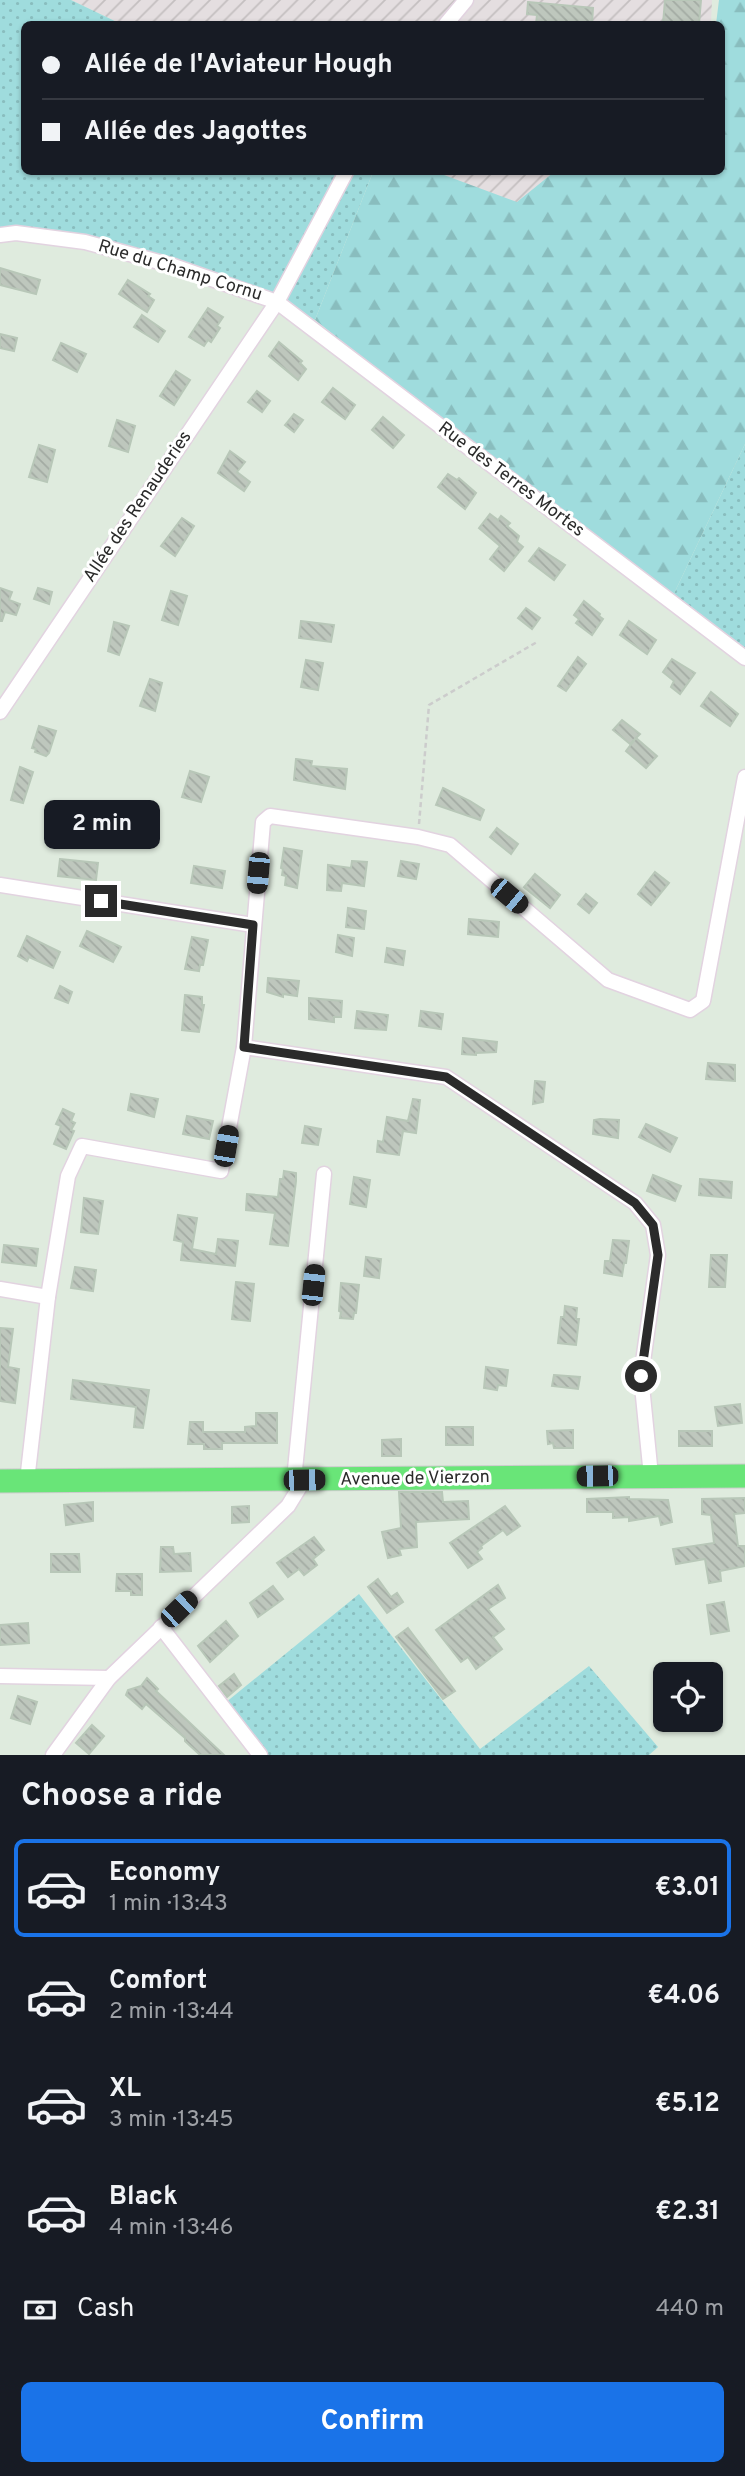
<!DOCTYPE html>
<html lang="en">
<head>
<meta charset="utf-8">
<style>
	:root { --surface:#171b24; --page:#242831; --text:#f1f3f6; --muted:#9ea1a6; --line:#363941; --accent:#1a73e8 }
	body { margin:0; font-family:Overpass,sans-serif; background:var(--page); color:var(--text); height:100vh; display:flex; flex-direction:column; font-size:26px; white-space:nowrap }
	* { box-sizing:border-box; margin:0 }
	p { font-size:23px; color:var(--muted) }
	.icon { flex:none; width:38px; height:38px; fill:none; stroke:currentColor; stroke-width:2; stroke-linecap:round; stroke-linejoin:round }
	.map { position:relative; height:1755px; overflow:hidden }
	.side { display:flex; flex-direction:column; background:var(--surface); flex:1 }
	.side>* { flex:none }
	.banner { position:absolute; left:21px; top:21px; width:704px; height:154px; border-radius:10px; box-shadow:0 2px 5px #0004; display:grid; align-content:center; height:154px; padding:0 21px; background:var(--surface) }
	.buttons { position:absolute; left:653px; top:1662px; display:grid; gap:14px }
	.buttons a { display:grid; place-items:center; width:70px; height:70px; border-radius:10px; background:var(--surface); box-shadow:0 2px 5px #0004; font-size:35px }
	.end { position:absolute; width:32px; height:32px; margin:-16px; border:9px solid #2b2b2b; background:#fff; box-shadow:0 0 0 4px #fff }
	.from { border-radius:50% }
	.bubble { position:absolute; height:49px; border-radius:10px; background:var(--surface); box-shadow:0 2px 5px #0004; font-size:23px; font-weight:700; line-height:49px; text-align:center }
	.car { position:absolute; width:21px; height:42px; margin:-21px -10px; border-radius:9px; box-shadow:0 0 5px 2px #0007; background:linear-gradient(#222 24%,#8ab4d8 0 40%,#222 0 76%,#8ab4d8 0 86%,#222 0) }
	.banner b { display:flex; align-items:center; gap:24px; height:66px; font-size:26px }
	.banner b+b { border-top:2px solid var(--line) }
	.banner i { width:18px; height:18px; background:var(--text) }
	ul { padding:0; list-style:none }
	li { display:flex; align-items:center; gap:21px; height:98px; margin:0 14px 10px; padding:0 7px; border:4px solid transparent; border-radius:10px }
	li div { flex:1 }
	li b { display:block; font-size:26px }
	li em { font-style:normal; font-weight:700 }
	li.current { border-color:var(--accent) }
	li>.icon { width:63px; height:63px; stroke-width:1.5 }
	h2 { padding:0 21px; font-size:32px; line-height:84px }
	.pay { display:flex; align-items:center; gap:18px; height:77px; padding:0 21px; font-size:26px }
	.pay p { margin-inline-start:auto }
	.action { display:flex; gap:14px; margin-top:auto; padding:14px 21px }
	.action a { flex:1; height:80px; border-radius:10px; background:var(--accent); color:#fff; font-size:28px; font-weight:700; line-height:80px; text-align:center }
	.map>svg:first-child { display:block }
	.industrial { fill:url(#industrial-furrows) }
	.grass { fill:url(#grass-dots) }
	.forest { fill:url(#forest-firs) }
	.building { fill:url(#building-back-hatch); stroke:#b8c7b8; stroke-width:2 }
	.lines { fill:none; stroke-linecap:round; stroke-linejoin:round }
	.minor-casing { stroke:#e2d3e0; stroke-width:17 }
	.primary-casing { stroke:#ccc; stroke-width:25 }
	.path { stroke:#ccc; stroke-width:2.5; stroke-dasharray:5 3.5; stroke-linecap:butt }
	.minor { stroke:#fff; stroke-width:14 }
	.primary { stroke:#69e578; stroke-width:23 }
	.route { stroke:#2b2b2b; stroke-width:9 }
	.labels { text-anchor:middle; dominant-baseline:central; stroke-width:6; stroke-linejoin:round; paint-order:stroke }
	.street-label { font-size:18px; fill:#2b2b2b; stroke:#fff }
</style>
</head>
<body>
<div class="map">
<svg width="745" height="1755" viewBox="0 0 745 1755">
	<defs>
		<pattern id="industrial-furrows" width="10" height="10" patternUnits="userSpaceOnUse" patternTransform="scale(1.75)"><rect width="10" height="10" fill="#e4dee0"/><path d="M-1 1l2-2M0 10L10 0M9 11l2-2" fill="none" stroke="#c4bfc0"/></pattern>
		<pattern id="grass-dots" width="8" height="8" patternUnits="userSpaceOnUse" patternTransform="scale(1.75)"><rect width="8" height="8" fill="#9fdcdd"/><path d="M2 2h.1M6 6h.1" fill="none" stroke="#89bdbe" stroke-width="1.8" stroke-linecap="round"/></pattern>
		<pattern id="forest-firs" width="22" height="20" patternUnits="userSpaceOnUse" patternTransform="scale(1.75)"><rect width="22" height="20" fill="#9fdcdd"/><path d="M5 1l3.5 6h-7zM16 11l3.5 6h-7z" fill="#89bdbe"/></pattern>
		<pattern id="building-back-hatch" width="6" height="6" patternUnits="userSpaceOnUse" patternTransform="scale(1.75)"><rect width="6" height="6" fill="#bec7bd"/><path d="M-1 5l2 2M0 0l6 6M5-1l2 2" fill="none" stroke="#a3aba3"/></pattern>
	</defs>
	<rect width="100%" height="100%" fill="#dfebde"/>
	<g class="industrial">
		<path d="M71,0H712L711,24H121Z"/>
		<path d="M436,172H554L517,203Z"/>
	</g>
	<g class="grass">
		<path d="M0,0H71L121,24H24V172H373L315,320L216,278L92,245L0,236Z"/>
		<path d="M745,444V659L670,602Z"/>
		<path d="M359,1594L480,1749L589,1666L658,1747L649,1755H267L225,1703Z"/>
	</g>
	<path class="forest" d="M719,0H745V444L670,602L315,320L373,172H436L517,202L554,172H721V24H716Z"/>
	<g class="building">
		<path d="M665,0H701L699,24H663Z"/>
		<path d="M528,2L593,8L592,24H536L537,15L527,14Z"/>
		<path d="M0,268L40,280L36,294L0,285Z"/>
		<path d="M128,280L150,294L148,296L154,300L147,312L119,294Z"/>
		<path d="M208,308L223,317L217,326L220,328L211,342L208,340L204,346L189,337Z"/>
		<path d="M142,315L165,331L158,342L134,327Z"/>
		<path d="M0,334L17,338L14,351L0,348Z"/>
		<path d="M279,342L302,361L300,363L306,369L298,380L269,356Z"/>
		<path d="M61,343L86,354L77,372L53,360Z"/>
		<path d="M176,371L190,380L174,405L160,396Z"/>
		<path d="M333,388L355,405L345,419L322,402Z"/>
		<path d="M257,391L270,401L262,412L248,402Z"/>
		<path d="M294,414L303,420L294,432L285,425Z"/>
		<path d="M383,417L404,435L393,448L372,430Z"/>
		<path d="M117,420L135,426L128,452L109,446Z"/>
		<path d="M39,445L55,450L47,482L29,477Z"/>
		<path d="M230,451L245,462L237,472L250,482L244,491L218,473Z"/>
		<path d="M448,474L457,480L459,478L476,493L465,509L438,487Z"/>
		<path d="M490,514L498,520L501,516L510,523L507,526L519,536L517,542L523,547L504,571L490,559L500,546L479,528Z"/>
		<path d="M182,518L194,526L175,556L161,546Z"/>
		<path d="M539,548L565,565L554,580L529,561Z"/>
		<path d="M0,588L12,592L9,600L20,604L16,615L5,612L2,621H0Z"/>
		<path d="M38,588L52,592L49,604L34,599Z"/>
		<path d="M171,591L187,596L178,625L162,620Z"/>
		<path d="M584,601L600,614L599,616L603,619L592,635L576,623L579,619L574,615Z"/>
		<path d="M526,608L540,618L532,629L518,618Z"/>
		<path d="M301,621L334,625L331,642L299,638Z"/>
		<path d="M629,621L656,640L647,654L620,635Z"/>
		<path d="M114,622L129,626L119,655L108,651Z"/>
		<path d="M578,657L586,664L566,691L558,686Z"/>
		<path d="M672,659L695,673L680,694L671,687L674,681L663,672Z"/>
		<path d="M306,660L323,663L318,690L301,687Z"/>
		<path d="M150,679L162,683L155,711L140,706Z"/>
		<path d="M711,692L738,714L730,726L701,706Z"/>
		<path d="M622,720L640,734L630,744L613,730Z"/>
		<path d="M39,726L56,731L49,753L46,756L35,752L36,749L32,748Z"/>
		<path d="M636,738L657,756L646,768L626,751Z"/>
		<path d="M296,759L312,761L311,766L347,769L345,789L294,780Z"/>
		<path d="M20,767L33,772L23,803L11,800Z"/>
		<path d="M190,771L209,777L201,802L182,797Z"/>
		<path d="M443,788L470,801L484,810L480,820L436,805Z"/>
		<path d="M497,828L518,844L511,854L490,837Z"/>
		<path d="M284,848L302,851L297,888L285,885L286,876L282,875L283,869L281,868Z"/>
		<path d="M60,859L98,863L96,880L58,876Z"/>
		<path d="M352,861L367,862L364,886L342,883L341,891L327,890L328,865L351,868Z"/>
		<path d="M401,861L419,864L416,879L398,876Z"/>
		<path d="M194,866L225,871L222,888L191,883Z"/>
		<path d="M655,872L669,883L651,905L638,894Z"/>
		<path d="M535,874L560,895L550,908L524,887Z"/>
		<path d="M586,894L597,903L589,913L578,904Z"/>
		<path d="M348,908L366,911L364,929L346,927Z"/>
		<path d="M469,919L499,922L498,937L468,934Z"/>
		<path d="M87,931L121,947L113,962L80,946Z"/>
		<path d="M338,935L354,938L352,956L336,952Z"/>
		<path d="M27,936L60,952L53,968L29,957L27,961L18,956Z"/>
		<path d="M192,937L208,940L203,965H200L199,971L185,969Z"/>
		<path d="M387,948L405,951L403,965L385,962Z"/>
		<path d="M268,978L299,981L297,996L283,994V997L267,992Z"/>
		<path d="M60,986L72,992L68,1003L55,998Z"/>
		<path d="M185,995L202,997V1005H204L199,1032L182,1030Z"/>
		<path d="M309,998L342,1001L341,1017H334V1022L309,1019Z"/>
		<path d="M357,1011L388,1015L386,1030L355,1028Z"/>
		<path d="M421,1011L443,1014L441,1029L419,1026Z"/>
		<path d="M463,1038L497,1042L496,1052L476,1053V1055L462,1054Z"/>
		<path d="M708,1063L735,1065V1081L706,1079Z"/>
		<path d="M535,1081L545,1082L543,1102L533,1104Z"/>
		<path d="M131,1094L158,1099L154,1117L128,1110Z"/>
		<path d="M413,1099L420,1100L416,1133L403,1131L399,1155L377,1152L378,1141L383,1142L387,1117L408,1121Z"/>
		<path d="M63,1109L74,1114L71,1121L75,1123L71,1130L74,1131L66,1149L54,1144L61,1126L56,1124Z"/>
		<path d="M187,1116L213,1121L209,1139L183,1134Z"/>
		<path d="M600,1119L619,1120L618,1138L593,1134L594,1120Z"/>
		<path d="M646,1124L677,1138L670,1152L639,1137Z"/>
		<path d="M305,1126L321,1129L318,1145L302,1143Z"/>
		<path d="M284,1171L296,1173V1181L288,1246L270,1244L275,1213L246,1210L247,1194L278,1197L280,1179H283Z"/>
		<path d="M653,1175L681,1186L675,1201L647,1191Z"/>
		<path d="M354,1177L370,1180L366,1207L350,1204Z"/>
		<path d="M700,1179L732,1182L731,1198L699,1195Z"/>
		<path d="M84,1198L103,1201L98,1234L81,1232Z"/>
		<path d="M178,1215L197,1218L192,1249L216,1254L218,1239L238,1241L235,1266L181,1260L183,1242L174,1240Z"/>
		<path d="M613,1240L629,1241L626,1263H624L622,1276L604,1273L605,1261H610Z"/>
		<path d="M4,1245L38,1249L36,1266L2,1262Z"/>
		<path d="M711,1255H727L725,1287H709Z"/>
		<path d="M366,1257L381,1259L379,1278L364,1276Z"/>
		<path d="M75,1267L96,1270L93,1291L71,1288Z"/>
		<path d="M236,1282L254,1284L250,1321L232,1319Z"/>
		<path d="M341,1283L359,1285L356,1313H354L353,1319L340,1318L341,1312L339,1311Z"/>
		<path d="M565,1306L577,1308L576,1319H579L576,1345L558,1343L561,1317H564Z"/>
		<path d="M0,1328L13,1329L8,1367L19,1369L15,1403L0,1401Z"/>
		<path d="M486,1367L508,1370L506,1386L498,1385L497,1390L484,1388Z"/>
		<path d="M554,1375L580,1377L578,1389L552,1386Z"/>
		<path d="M73,1380L149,1390L143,1428L134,1427L136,1407L71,1399Z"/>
		<path d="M740,1404L742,1423L718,1426L715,1407Z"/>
		<path d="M256,1413H277V1443H222V1449H204V1444H188L190,1422H203V1432H245V1427L256,1426Z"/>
		<rect x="446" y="1427" width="27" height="18"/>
		<path d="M573,1430V1448H554L553,1443L548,1444L547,1431Z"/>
		<rect x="679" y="1431" width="33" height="15"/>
		<path d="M401,1439V1456H382V1440Z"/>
		<path d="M399,1492H442L443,1502L468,1501L469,1519L416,1522L417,1547L399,1549L401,1555L388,1558L382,1532L401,1528Z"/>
		<path d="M629,1497V1499L668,1500L672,1522L661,1525L659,1516L629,1521V1517L613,1518V1512H587V1499Z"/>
		<path d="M745,1498V1513L734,1514L738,1546H745V1566L720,1571L721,1581L709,1583L705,1559L676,1564L673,1549L714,1543L711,1515L702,1514V1499Z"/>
		<path d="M93,1502V1521L66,1525L64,1505Z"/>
		<path d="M249,1506V1522L232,1523V1507Z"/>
		<path d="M505,1506L520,1526L507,1535L503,1530L481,1546L482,1548L477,1552L482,1559L468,1568L450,1543Z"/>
		<path d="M314,1537L324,1550L313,1559L317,1565L304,1575L299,1569L288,1577L277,1563Z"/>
		<path d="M161,1547H173L174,1554L190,1553L191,1571L160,1572Z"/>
		<path d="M51,1554H79L80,1572H51Z"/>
		<path d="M117,1574H142V1595H131V1591H116Z"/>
		<path d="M378,1579L391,1597L397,1593L403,1602L387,1613L368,1587Z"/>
		<path d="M498,1585L505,1598L488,1609L504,1629L493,1637L502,1649L476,1669L468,1657L461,1662L436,1630Z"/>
		<path d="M273,1586L283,1599L258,1617L250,1603Z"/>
		<path d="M724,1602L729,1631L711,1634L707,1605Z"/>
		<path d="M226,1621L238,1636L210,1662L198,1646Z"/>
		<path d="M28,1623L29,1643L0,1645V1625Z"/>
		<path d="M408,1628L455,1691L443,1699L396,1637Z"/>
		<path d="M234,1674L241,1685L227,1697L219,1686Z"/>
		<path d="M147,1678L158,1689L156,1691L224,1755H200L185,1741V1738L146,1704L142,1709L126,1695L128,1690L141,1686Z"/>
		<path d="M18,1696L37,1702L30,1724L11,1718Z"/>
		<path d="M92,1725L104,1736L89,1754L76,1743Z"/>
	</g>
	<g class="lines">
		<defs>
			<g id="minor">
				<path d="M446,24L466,0"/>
				<path d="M0,235L16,233L85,242L174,266L277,302L745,658"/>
				<path d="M0,712L277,302L346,172"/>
				<path d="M0,885L253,925"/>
				<path d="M0,1289L48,1297"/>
				<path d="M651,1476L641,1376L658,1255L653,1225L635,1203L446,1077L244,1047L263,822L270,816L418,837L450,845L608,980L690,1010L703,1001L745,777"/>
				<path d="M294,1480L324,1174"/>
				<path d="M27,1481L48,1297L68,1176L82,1146L221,1171L244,1047"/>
				<path d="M161,1627L260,1755"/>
				<path d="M0,1676L109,1678"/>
				<path d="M53,1755L109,1678L288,1506L304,1480"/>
			</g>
			<path id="primary" d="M0,1481L745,1476"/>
		</defs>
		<use href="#minor" class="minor-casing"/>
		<use href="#primary" class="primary-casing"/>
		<path class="path" d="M419,824L429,705L537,642"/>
		<use href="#minor" class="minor"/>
		<use href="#primary" class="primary"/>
	</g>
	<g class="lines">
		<path class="route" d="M101,901L253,925L244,1047L446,1077L635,1203L653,1225L658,1255L641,1376"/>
	</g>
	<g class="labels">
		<g class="street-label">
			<text transform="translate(180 271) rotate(17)">Rue du Champ Cornu</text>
			<text transform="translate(511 480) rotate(37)">Rue des Terres Mortes</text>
			<text transform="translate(138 507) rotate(-56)">Allée des Renauderies</text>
			<text transform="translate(415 1479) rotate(-1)">Avenue de Vierzon</text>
		</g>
	</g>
</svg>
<div class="buttons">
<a><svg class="icon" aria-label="locate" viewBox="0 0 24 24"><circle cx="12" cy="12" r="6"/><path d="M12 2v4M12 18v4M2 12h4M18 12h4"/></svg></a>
</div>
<i class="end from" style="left:641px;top:1376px"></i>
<i class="end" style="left:101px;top:901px"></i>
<div class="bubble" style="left:44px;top:800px;width:116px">2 min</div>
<i class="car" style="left:258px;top:873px;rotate:185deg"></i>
<i class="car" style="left:509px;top:896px;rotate:130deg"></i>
<i class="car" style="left:226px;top:1146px;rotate:10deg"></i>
<i class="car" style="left:313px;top:1285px;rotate:6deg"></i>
<i class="car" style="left:597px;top:1476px;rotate:269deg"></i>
<i class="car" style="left:304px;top:1480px;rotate:89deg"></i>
<i class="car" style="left:179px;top:1609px;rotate:46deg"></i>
<div class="banner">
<b><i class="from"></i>Allée de l'Aviateur Hough</b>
<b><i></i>Allée des Jagottes</b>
</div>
</div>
<section class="side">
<h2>Choose a ride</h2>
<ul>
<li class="current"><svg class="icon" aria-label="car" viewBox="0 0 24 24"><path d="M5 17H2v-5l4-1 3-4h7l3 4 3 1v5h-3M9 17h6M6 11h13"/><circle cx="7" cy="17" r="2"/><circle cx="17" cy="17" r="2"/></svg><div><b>Economy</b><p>1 min · 13:43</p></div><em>€3.01</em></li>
<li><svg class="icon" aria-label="car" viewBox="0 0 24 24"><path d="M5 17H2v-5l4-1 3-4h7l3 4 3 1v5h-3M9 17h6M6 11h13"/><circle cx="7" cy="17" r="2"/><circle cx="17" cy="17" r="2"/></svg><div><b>Comfort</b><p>2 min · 13:44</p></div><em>€4.06</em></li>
<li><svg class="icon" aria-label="car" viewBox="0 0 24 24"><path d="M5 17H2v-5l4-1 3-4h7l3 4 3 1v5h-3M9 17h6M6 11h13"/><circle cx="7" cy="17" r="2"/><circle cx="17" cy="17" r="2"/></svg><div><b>XL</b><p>3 min · 13:45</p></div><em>€5.12</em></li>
<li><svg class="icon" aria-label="car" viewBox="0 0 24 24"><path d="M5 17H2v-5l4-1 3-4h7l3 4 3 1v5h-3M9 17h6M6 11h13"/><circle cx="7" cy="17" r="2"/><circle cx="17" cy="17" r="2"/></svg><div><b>Black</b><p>4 min · 13:46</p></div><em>€2.31</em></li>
</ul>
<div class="pay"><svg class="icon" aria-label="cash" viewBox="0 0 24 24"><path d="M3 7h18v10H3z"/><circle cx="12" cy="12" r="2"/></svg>Cash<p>440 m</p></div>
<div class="action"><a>Confirm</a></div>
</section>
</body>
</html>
